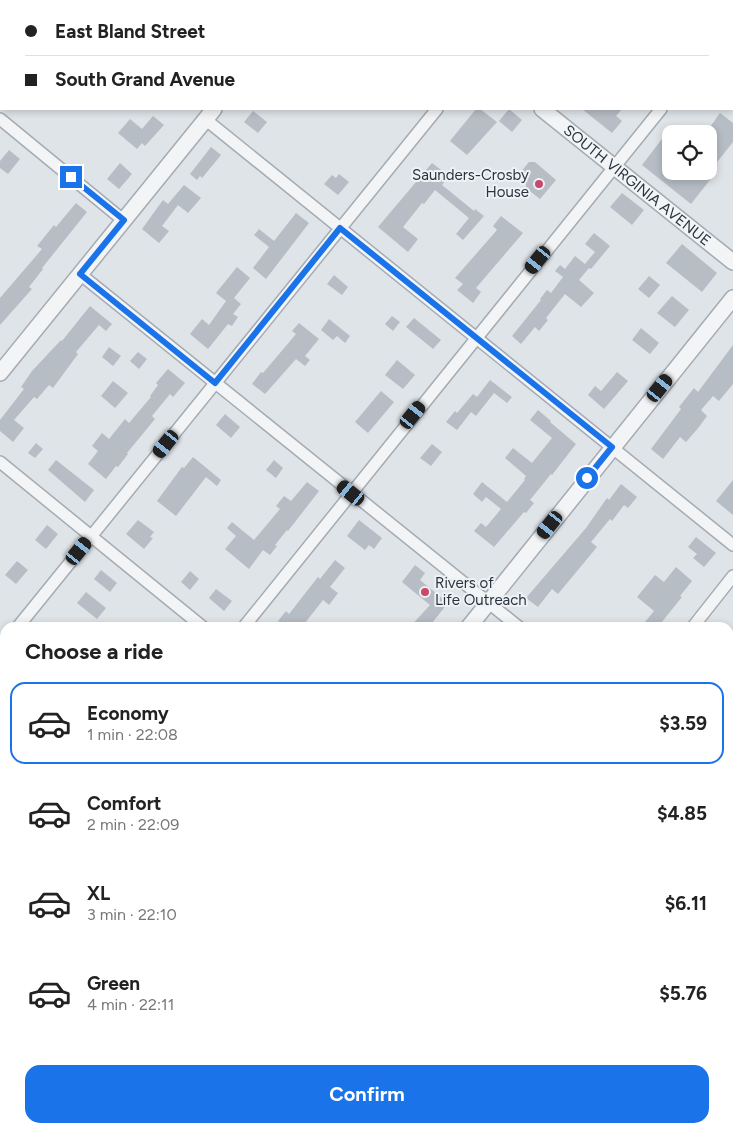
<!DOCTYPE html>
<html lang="en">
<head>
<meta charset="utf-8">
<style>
	:root { --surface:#fff; --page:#f2f2f2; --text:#222; --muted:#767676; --line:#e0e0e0; --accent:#1a73e8 }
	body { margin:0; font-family:Figtree,sans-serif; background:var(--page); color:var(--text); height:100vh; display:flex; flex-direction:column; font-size:19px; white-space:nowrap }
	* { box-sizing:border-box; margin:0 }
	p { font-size:16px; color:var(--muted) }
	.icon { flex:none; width:28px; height:28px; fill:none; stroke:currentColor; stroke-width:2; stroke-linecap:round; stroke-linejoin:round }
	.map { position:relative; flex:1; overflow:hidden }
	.panel { position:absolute; left:0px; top:622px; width:734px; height:511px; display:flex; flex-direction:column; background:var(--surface); border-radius:15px 15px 0 0; box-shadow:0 2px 8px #0003 }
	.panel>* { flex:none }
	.guide { position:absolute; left:0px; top:0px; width:734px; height:110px; box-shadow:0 2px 8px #0003; display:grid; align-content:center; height:110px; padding:0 25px; background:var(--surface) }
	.buttons { position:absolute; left:662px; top:125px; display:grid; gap:10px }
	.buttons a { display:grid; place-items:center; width:55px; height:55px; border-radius:10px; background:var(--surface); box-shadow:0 2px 8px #0003; font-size:25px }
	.end { position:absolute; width:22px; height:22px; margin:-11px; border:6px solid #1a73e8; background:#fff; box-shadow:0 0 0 2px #fff }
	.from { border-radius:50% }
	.car { position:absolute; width:15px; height:30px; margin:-15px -8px; border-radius:6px; box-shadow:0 0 4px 1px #0007; background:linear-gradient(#222 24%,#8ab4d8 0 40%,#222 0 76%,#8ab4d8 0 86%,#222 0) }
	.guide b { display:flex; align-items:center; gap:18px; height:48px; font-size:19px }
	.guide b+b { border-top:1px solid var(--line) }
	.guide i { width:12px; height:12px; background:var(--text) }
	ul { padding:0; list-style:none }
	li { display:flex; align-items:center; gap:15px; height:82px; margin:0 10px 8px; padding:0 15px; border:2px solid transparent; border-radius:15px }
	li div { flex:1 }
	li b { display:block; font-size:19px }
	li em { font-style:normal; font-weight:700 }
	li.active { border-color:var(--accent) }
	li>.icon { width:45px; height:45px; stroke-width:1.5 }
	h2 { padding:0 25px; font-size:22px; line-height:60px }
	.primary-button { display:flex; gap:10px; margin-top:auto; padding:10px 25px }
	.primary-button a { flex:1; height:58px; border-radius:15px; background:var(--accent); color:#fff; font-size:20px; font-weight:700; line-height:58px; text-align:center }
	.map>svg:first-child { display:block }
	.built { fill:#cdd3da }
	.building { fill:#b7bdc4 }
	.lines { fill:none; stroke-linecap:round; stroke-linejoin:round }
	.minor-casing { stroke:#a5abb2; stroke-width:14 }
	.tertiary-casing { stroke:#a5abb2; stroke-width:18 }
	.minor { stroke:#f2f4f6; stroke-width:11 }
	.tertiary { stroke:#f2f4f6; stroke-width:15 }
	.rail-casing { stroke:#798591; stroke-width:5 }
	.rail { stroke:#eff2f5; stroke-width:3; stroke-dasharray:9; stroke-linecap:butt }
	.route { stroke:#1a73e8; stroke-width:6 }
	.poi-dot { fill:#c84969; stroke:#eff2f5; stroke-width:2 }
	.labels { text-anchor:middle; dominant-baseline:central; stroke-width:4; stroke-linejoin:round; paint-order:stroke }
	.poi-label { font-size:15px; fill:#29333e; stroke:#eff2f5; text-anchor:end }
	.street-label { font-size:15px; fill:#29333e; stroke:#eff2f5 }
</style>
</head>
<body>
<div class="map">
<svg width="733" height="1133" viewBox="0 0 733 1133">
	<rect width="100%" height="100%" fill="#dfe4e8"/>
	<path class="built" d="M729,631L733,634V843L729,848Z"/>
	<g class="building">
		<path d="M476,109H480L497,122L467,155L450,141Z"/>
		<path d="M509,109L522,120L512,132L499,121Z"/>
		<path d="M582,109H622L616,116L622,121L612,133Z"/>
		<path d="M253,111L267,122L258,133L244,122Z"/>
		<path d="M720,113L733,123V142L710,171H717L691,204L642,165L665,135L671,140V171H709V134H705Z"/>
		<path d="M153,116L164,125L145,146L142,143L137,149L118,133L130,119L142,129Z"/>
		<path d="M211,147L221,155L202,178L200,176L197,180L190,174Z"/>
		<path d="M9,150L20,159L8,174L0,168V161Z"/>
		<path d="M529,162H535L556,180L540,199L526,188V178L520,173Z"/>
		<path d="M120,163L132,174L119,189L107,179Z"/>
		<path d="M432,163L449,176L442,185L474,211L475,209L484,216L463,240L456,234L469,218L435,190L424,204L422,203L403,227L418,239L408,252L378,227Z"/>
		<path d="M339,174L349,182L338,195L324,184L332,175L336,178Z"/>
		<path d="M184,185L201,198L188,213L178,205L162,226L169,231L159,243L142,229L163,200L168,204Z"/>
		<path d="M622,193L644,210L632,225L610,207Z"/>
		<path d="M76,203L87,212L42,268L43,269L29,287L32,289L0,325V298L42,249L37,246L54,225L56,227Z"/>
		<path d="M296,213L309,223L266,279L253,268L269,247L254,235L259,229L274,241Z"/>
		<path d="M501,216L523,233L476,288L481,292L473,303L457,290L463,284L455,278L497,230L493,226Z"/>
		<path d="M594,233L610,246L591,269L589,268L579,280L594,293L581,307L565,294L546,318L548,320L539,331L535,327L521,344L512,336L541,300L540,299L547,290L551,293L563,277L555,271L560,265L565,269L575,256L585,264L595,252L585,244Z"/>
		<path d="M682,244L717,273L702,292L666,263Z"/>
		<path d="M237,267L250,278L234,298L241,304L233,314L238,317L232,326L228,324L208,349L190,334L202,319L209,325L226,301L216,293Z"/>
		<path d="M334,275L348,287L342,295L327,284Z"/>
		<path d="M649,276L660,285L649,298L638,289Z"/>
		<path d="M672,296L689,310L675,327L657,313Z"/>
		<path d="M90,306L112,324L106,331L99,325L76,352L78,354L53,388L49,385L37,399L34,397L14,420L24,428L13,442L0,431V420L24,389L21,387L32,371L61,340L62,341Z"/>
		<path d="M392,316L400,322L393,331L385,324Z"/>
		<path d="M414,318L441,340L433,349L406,327Z"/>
		<path d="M329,319L350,336L345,343L337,336L333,340L321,330Z"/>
		<path d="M299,323L319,339L305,356L310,360L305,366L296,359L265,394L252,384L261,372L263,373L296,334L292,331Z"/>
		<path d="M641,328L659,343L650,354L632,340Z"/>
		<path d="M733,345V384L719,401L713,396L701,410L707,416L699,427L686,442L680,437L663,459L651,449L681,409L679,407L694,388L698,392Z"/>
		<path d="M109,347L121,356L113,366L102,357Z"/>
		<path d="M138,352L147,359L139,369L130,361Z"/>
		<path d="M397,360L415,375L403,389L385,375Z"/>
		<path d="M168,369L185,383L173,397L170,394L152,416L155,419L127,453L128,454L118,467L116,466L106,479L88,464L98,451L92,446L102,433L109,439L125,419L129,423L151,397L150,396L158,385L156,383Z"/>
		<path d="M617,372L628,381L604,409L588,395L595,386L601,391Z"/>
		<path d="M490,380L512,397L507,403L494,393L476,416L471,412L457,430L446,422L455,411L457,413L473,394L477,397Z"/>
		<path d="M113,381L128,393L115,408L101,396Z"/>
		<path d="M381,391L394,402L368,433L355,422Z"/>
		<path d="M538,410L551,421L550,422L576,444L552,475L551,474L530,500L534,503L526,513L524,512L494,547L474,531L481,523L486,527L501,509L486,497L482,502L473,494L482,482L507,502L525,480L524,479L526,476L505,458L513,448L532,463L552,438L530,420Z"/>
		<path d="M225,414L240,427L231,438L216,425Z"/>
		<path d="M36,443L43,449L35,458L28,453Z"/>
		<path d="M432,444L442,452L431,466L420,458Z"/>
		<path d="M193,457L221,480L217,486L206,477L176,516L157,501L182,467L184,468Z"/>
		<path d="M56,460L94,490L85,502L48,470Z"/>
		<path d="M274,460L283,468L276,478L266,470Z"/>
		<path d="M733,480V515L716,501Z"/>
		<path d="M307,482L319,491L288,531L287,530L275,545L277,546L270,555L263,550L249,569L225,549L236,536L227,528L232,522L254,540L280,509L276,506L284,496L291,501Z"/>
		<path d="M621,484L637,497L628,508L624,505L612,521L610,519L591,542L597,547L558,594L552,589L538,607L526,598L586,528L607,498L609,500Z"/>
		<path d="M138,520L154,532L150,537L153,538L144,549L126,534Z"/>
		<path d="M359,520L382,538L374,549L369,545L365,550L347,536Z"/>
		<path d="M47,525L58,534L46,549L35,540Z"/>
		<path d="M696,537L716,553L704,567L693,558L697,554L688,547Z"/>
		<path d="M335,560L345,568L330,587L338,593L329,605L323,600L301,628H286L278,621L286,611L289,614L318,577L320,579Z"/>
		<path d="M17,561L28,570L16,584L5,575Z"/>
		<path d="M415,565L425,573L420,580L448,603L428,628H409L430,605L402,582Z"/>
		<path d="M676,567L692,581L680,596L682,597L657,628H640L654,611L637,597L655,575L664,582Z"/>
		<path d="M101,570L117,583L110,592L94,579Z"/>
		<path d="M190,571L199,579L190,590L181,582Z"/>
		<path d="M216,589L232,601L224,611L209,598Z"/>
		<path d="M86,592L106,608L97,619L77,603Z"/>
	</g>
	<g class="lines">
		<defs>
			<g id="minor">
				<path d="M90,1L91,0"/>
				<path d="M523,1L524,0"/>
				<path d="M732,19L733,18"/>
				<path d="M0,119L123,220"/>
				<path d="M205,119L733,545"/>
				<path d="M80,274L520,628"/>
				<path d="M0,462L204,628"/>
				<path d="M17,628L437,109"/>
				<path d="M243,628L661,109"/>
				<path d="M692,628L733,576"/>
				<path d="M0,649L5,643"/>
				<path d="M0,717L5,721"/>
				<path d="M729,797L733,801"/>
				<path d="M729,858L733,853"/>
				<path d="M0,929L5,922"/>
				<path d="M284,1133L288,1129"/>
			</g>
			<g id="tertiary">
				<path d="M408,0L409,1"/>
				<path d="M299,1L300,0"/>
				<path id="s1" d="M542,109L733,262"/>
				<path d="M0,373L214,109"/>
				<path d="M468,628L733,298"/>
				<path d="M0,970L5,974"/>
				<path d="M195,1129L201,1133"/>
				<path d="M59,1133L63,1129"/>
			</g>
		</defs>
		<use href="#minor" class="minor-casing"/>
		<use href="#tertiary" class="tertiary-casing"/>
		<use href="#minor" class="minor"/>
		<use href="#tertiary" class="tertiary"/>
		<defs>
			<g id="rail">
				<path d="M729,1055L733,1053"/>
				<path d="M548,1133L557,1129"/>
			</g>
		</defs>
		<use href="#rail" class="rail-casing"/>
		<use href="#rail" class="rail"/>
	</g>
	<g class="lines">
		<path class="route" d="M71,177L124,220L80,274L215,383L340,228L612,447L587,478"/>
	</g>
	<g class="poi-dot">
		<circle cx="539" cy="184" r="5"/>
		<circle cx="425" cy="592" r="5"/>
	</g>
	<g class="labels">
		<g class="poi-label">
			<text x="529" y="175">Saunders-Crosby<tspan x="529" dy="17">House</tspan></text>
			<text x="435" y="583" text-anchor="start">Rivers of<tspan x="435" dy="17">Life Outreach</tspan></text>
		</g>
		<g class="street-label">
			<text stroke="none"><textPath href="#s1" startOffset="122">SOUTH VIRGINIA AVENUE</textPath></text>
		</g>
	</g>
</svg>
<div class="buttons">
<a><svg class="icon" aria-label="locate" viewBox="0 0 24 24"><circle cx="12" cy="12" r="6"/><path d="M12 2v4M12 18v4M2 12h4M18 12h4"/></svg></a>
</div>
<i class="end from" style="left:587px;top:478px"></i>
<i class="end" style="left:71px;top:177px"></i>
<i class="car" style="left:538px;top:260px;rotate:219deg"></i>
<i class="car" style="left:660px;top:388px;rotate:39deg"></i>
<i class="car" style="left:413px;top:415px;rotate:39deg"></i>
<i class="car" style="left:166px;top:444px;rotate:219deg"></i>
<i class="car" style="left:351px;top:493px;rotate:309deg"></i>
<i class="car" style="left:550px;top:525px;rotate:219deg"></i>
<i class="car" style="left:79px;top:551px;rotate:39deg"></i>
<div class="guide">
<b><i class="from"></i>East Bland Street</b>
<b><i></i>South Grand Avenue</b>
</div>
<section class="panel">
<h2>Choose a ride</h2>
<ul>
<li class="active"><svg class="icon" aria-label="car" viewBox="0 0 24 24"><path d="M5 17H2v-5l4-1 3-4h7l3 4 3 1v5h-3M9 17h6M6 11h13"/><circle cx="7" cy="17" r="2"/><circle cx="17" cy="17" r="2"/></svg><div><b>Economy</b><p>1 min · 22:08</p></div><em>$3.59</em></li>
<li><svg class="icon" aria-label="car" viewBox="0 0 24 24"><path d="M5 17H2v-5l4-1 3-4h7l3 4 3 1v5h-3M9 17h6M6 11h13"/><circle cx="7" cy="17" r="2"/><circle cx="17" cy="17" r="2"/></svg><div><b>Comfort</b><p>2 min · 22:09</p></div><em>$4.85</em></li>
<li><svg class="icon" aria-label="car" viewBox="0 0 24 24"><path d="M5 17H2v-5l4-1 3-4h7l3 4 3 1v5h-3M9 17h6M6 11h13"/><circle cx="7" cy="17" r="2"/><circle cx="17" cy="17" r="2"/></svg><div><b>XL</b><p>3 min · 22:10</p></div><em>$6.11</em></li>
<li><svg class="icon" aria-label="car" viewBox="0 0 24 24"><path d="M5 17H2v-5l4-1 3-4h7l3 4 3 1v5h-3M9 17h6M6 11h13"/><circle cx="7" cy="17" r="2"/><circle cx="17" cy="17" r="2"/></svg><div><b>Green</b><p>4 min · 22:11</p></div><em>$5.76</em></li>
</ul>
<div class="primary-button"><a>Confirm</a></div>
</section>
</div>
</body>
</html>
